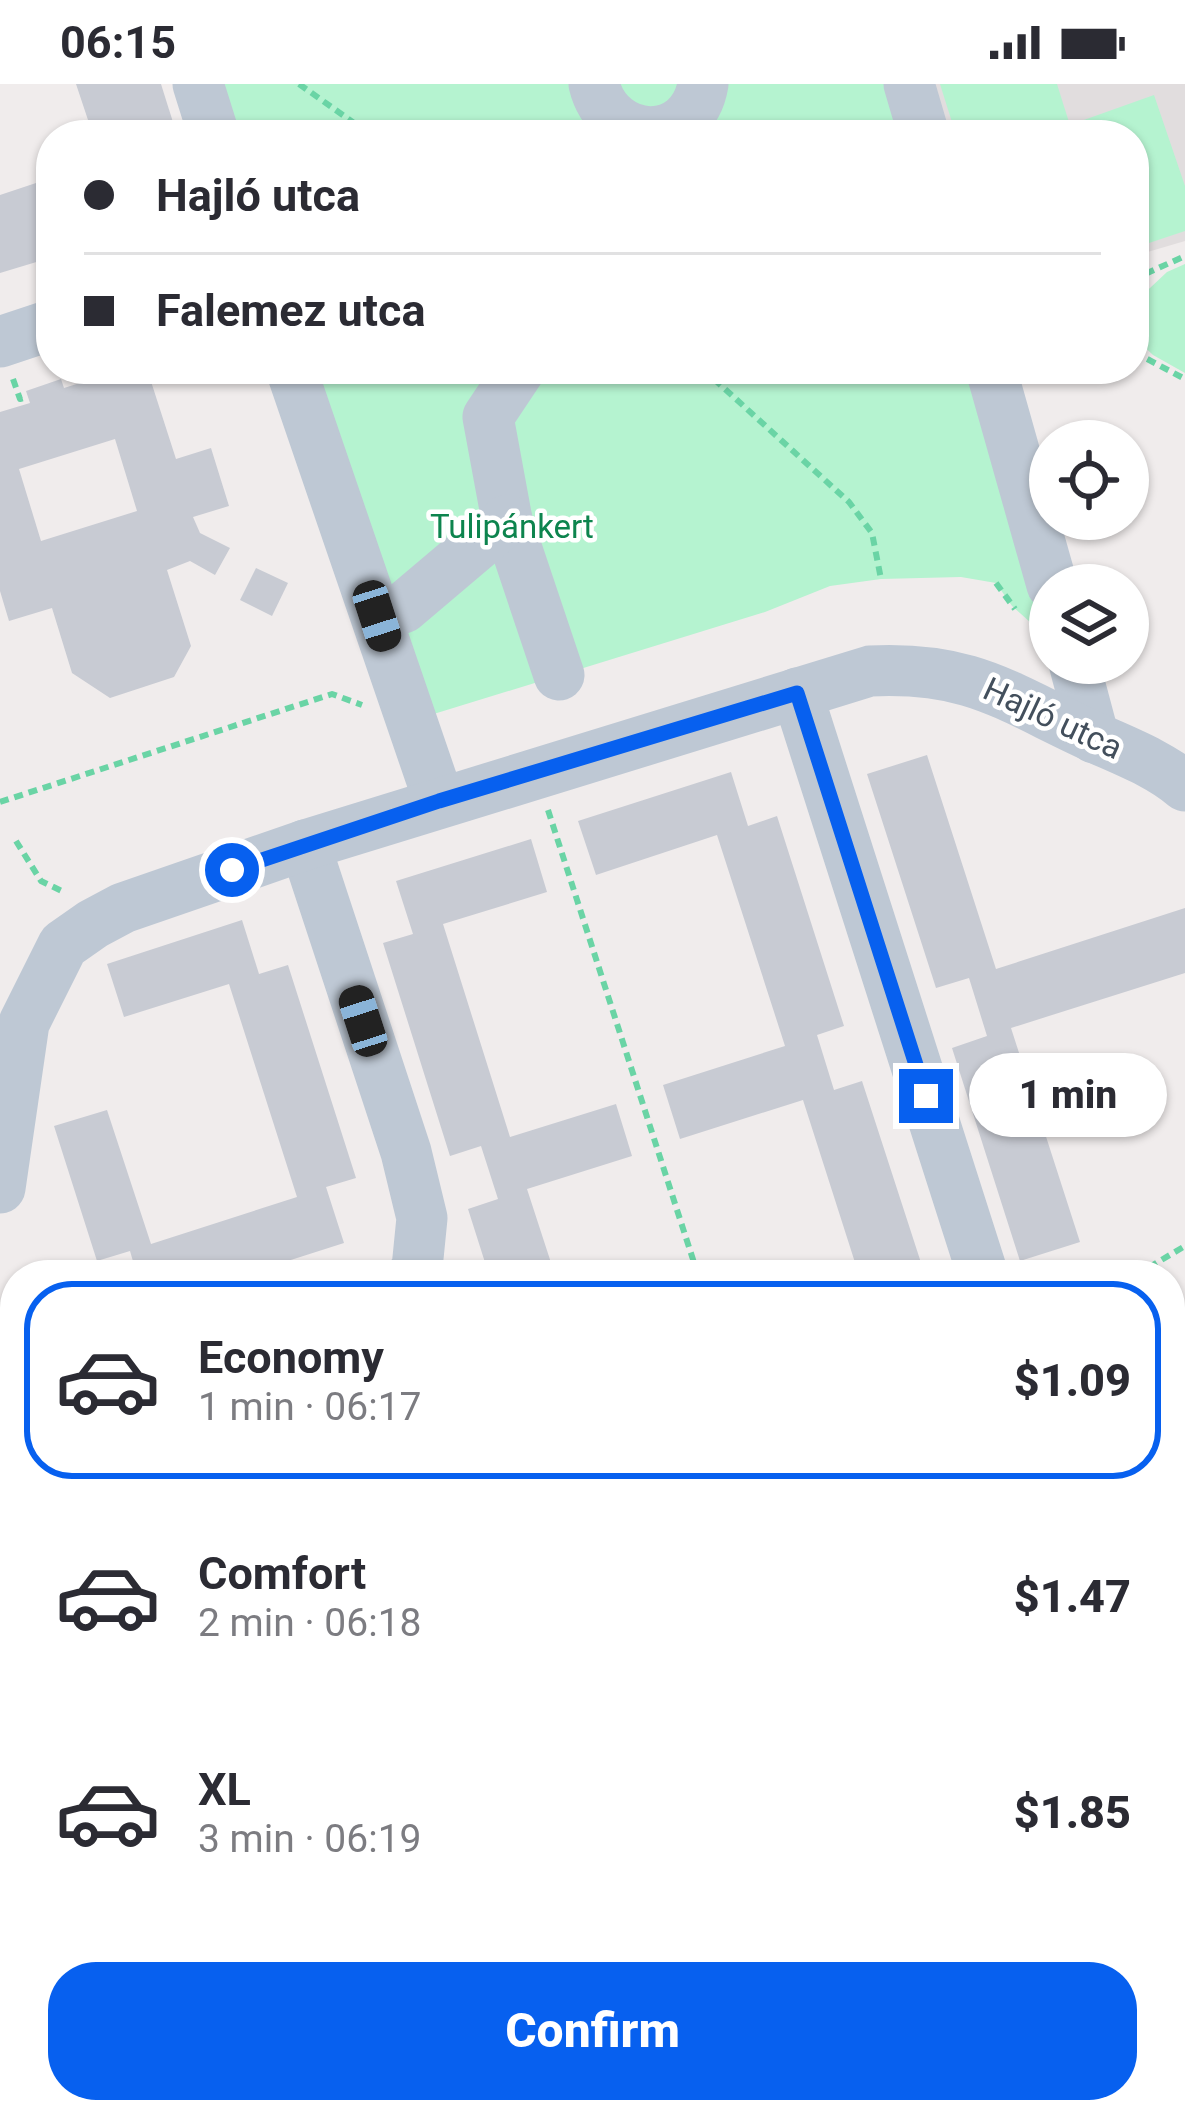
<!DOCTYPE html>
<html lang="en">
<head>
<meta charset="utf-8">
<style>
	:root { --surface:#fff; --page:#f7f7f7; --text:#2b2b33; --muted:#7c7c81; --line:#e1e1e2; --accent:#0760ef }
	body { margin:0; font-family:Roboto,sans-serif; background:var(--page); color:var(--text); height:100vh; display:flex; flex-direction:column; font-size:45px; white-space:nowrap }
	* { box-sizing:border-box; margin:0 }
	p { font-size:39px; color:var(--muted) }
	.icon { flex:none; width:66px; height:66px; fill:none; stroke:currentColor; stroke-width:2; stroke-linecap:round; stroke-linejoin:round }
	.map { position:relative; flex:1; overflow:hidden }
	.side { position:absolute; left:0px; top:1176px; width:1185px; height:864px; display:flex; flex-direction:column; background:var(--surface); border-radius:48px 48px 0 0; box-shadow:0 3px 9px #0004 }
	.side>* { flex:none }
	.banner { position:absolute; left:36px; top:36px; width:1113px; height:264px; border-radius:48px; box-shadow:0 3px 9px #0004; display:grid; align-content:center; height:264px; padding:0 48px; background:var(--surface) }
	.tools { position:absolute; left:1029px; top:336px; display:grid; gap:24px }
	.tools a { display:grid; place-items:center; width:120px; height:120px; border-radius:50%; background:var(--surface); box-shadow:0 3px 9px #0004; font-size:60px }
	.end { position:absolute; width:54px; height:54px; margin:-27px; border:15px solid #0760ef; background:#fff; box-shadow:0 0 0 6px #fff }
	.from { border-radius:50% }
	.bubble { position:absolute; height:84px; border-radius:42px; background:var(--surface); box-shadow:0 3px 9px #0004; font-size:39px; font-weight:800; line-height:84px; text-align:center }
	.car { position:absolute; width:36px; height:72px; margin:-36px -18px; border-radius:15px; box-shadow:0 0 9px 3px #0007; background:linear-gradient(#222 24%,#8ab4d8 0 40%,#222 0 76%,#8ab4d8 0 86%,#222 0) }
	.banner b { display:flex; align-items:center; gap:42px; height:114px; font-size:45px }
	.banner b+b { border-top:3px solid var(--line) }
	.banner i { width:30px; height:30px; background:var(--text) }
	ul { padding:21px 0 0; list-style:none }
	li { display:flex; align-items:center; gap:36px; height:198px; margin:0 24px 18px; padding:0 24px; border:6px solid transparent; border-radius:48px }
	li div { flex:1 }
	li b { display:block; font-size:45px }
	li em { font-style:normal; font-weight:800 }
	li.current { border-color:var(--accent) }
	li>.icon { width:108px; height:108px; stroke-width:1.5 }
	.primary-button { display:flex; gap:24px; margin-top:auto; padding:24px 48px }
	.primary-button a { flex:1; height:138px; border-radius:48px; background:var(--accent); color:#fff; font-size:48px; font-weight:800; line-height:138px; text-align:center }
	.status { display:flex; justify-content:space-between; align-items:center; height:84px; padding:0 60px; background:var(--surface); direction:ltr }
	.status svg { height:33px; fill:currentColor }
	.map>svg:first-child { display:block }
	.education { fill:#e1ddde }
	.green { fill:#b5f3d0 }
	.building { fill:#c8cbd3; fill-rule:evenodd }
	.lines { fill:none; stroke-linecap:round; stroke-linejoin:round }
	.path { stroke:#6ad4a5; stroke-width:6; stroke-dasharray:9 6; stroke-linecap:butt }
	.minor { stroke:#bec8d4; stroke-width:51 }
	.route { stroke:#0760ef; stroke-width:15 }
	.labels { text-anchor:middle; dominant-baseline:central; stroke-width:9; stroke-linejoin:round; paint-order:stroke }
	.park-label { font-size:33px; fill:#0d844e; stroke:#fff }
	.street-label { font-size:33px; fill:#434f5c; stroke:#fff }
</style>
</head>
<body>
<div class="status"><b>06:15</b><svg viewBox="0 0 49 12"><path d="M0 12V9h3v3zM5 12V6h3v6zM10 12V3h3v9zM15 12V0h3v12zM26 1h20v11H26zM47 4h2v5h-2z"/></svg></div>
<div class="map">
<svg width="1185" height="2040" viewBox="0 0 1185 2040">
	<rect width="100%" height="100%" fill="#f0ecec"/>
	<path class="education" d="M928,0H1185V157L1134,172V51H944Z"/>
	<g class="green">
		<path d="M198,0H909L924,51H214Z"/>
		<path d="M940,0H1057L1073,51H956Z"/>
		<path d="M1154,11L1185,102V147L1134,164V51H1086L1081,37Z"/>
		<path d="M1185,180V289L1153,271L1134,253V219L1167,188Z"/>
		<path d="M291,285H991L1050,501V556L1012,522L996,499L961,493L881,495L830,502L765,528L411,637Z"/>
	</g>
	<g class="building">
		<path d="M76,0H161L177,51H93Z"/>
		<path d="M36,99L51,144V162L39,166L43,176L0,189V111Z"/>
		<path d="M124,285H147L176,375L211,364L229,422L193,433L200,449L230,464L215,491L190,477L167,486L191,562L174,593L110,614L72,589L52,524L9,537L0,507V328L30,319L26,307L61,295L64,304ZM115,355L137,427L41,457L19,385Z"/>
		<path d="M256,484L288,499L272,532L240,516Z"/>
		<path d="M927,671L996,885L1185,824V889L1011,944L1080,1158L1020,1177L952,964L987,952L969,894L936,904L867,690Z"/>
		<path d="M731,688L748,742L777,732L844,942L817,951L834,1006L862,997L925,1191H859L803,1016L680,1055L663,1001L785,962L717,751L596,791L578,737Z"/>
		<path d="M531,755L547,808L443,840L510,1053L616,1020L632,1072L527,1105L555,1191H489L468,1125L498,1115L481,1062L450,1072L383,859L413,850L396,797Z"/>
		<path d="M242,836L259,890L288,881L356,1094L326,1103L344,1159L244,1191H137L130,1167L97,1177L54,1042L107,1026L151,1160L297,1113L229,900L124,933L107,880Z"/>
		<path d="M1185,1434V1494L1170,1498V1438Z"/>
		<path d="M1185,1590V1649L1170,1654V1595Z"/>
		<path d="M1171,1790L1185,1835L1184,1921L1174,1890L1170,1891Z"/>
		<path d="M15,1839V1881L14,1882L2,1843Z"/>
	</g>
	<g class="lines">
		<g class="path">
			<path d="M299,0L371,51"/>
			<path d="M1134,199L1143,191L1185,172"/>
			<path d="M1134,268L1185,295"/>
			<path d="M703,285L849,418L872,449L881,495"/>
			<path d="M13,295L20,315L28,313"/>
			<path d="M996,499L1015,525"/>
			<path d="M0,718L332,610L362,621"/>
			<path d="M548,726L698,1191"/>
			<path d="M16,757L41,797L66,809"/>
			<path d="M1136,1191L1185,1162"/>
			<path d="M108,2030L123,2025"/>
		</g>
		<g class="minor">
			<path d="M198,0L214,51"/>
			<path d="M594,0C609,62 692,65 703,0"/>
			<path d="M909,0L924,51"/>
			<path d="M0,258L51,241"/>
			<path d="M291,285L439,717"/>
			<path d="M520,285L488,333L507,436L559,591"/>
			<path d="M991,285L1052,501"/>
			<path d="M377,533L403,524L507,436"/>
			<path d="M1074,579L1094,654"/>
			<path d="M797,609L983,1191"/>
			<path d="M305,761L406,1068L422,1134L417,1184L412,1191"/>
			<path d="M0,1104L24,939L63,861L93,840L123,824L305,761L870,587C973,582 1008,614 1096,654C1127,668 1159,680 1185,702"/>
			<path d="M0,1302L15,1304"/>
			<path d="M1170,1543L1185,1539"/>
			<path d="M0,1661L15,1665"/>
			<path d="M1170,2003L1185,1999"/>
			<path d="M1004,2025C1034,2040 1071,2035 1103,2025"/>
		</g>
	</g>
	<g class="lines">
		<path class="route" d="M232,786L439,717L797,609L926,1012"/>
	</g>
	<g class="labels">
		<g class="park-label">
			<text x="512" y="442">Tulipánkert</text>
		</g>
		<g class="street-label">
			<text transform="translate(1053 634) rotate(25)">Hajló utca</text>
		</g>
	</g>
</svg>
<div class="tools">
<a><svg class="icon" aria-label="locate" viewBox="0 0 24 24"><circle cx="12" cy="12" r="6"/><path d="M12 2v4M12 18v4M2 12h4M18 12h4"/></svg></a>
<a><svg class="icon" aria-label="layers" viewBox="0 0 24 24"><path d="M12 4l9 5-9 5-9-5zM3 14l9 5 9-5"/></svg></a>
</div>
<i class="end from" style="left:232px;top:786px"></i>
<i class="end" style="left:926px;top:1012px"></i>
<div class="bubble" style="left:969px;top:969px;width:198px">1 min</div>
<i class="car" style="left:377px;top:532px;rotate:162deg"></i>
<i class="car" style="left:363px;top:937px;rotate:342deg"></i>
<div class="banner">
<b><i class="from"></i>Hajló utca</b>
<b><i></i>Falemez utca</b>
</div>
<section class="side">
<ul>
<li class="current"><svg class="icon" aria-label="car" viewBox="0 0 24 24"><path d="M5 17H2v-5l4-1 3-4h7l3 4 3 1v5h-3M9 17h6M6 11h13"/><circle cx="7" cy="17" r="2"/><circle cx="17" cy="17" r="2"/></svg><div><b>Economy</b><p>1 min · 06:17</p></div><em>$1.09</em></li>
<li><svg class="icon" aria-label="car" viewBox="0 0 24 24"><path d="M5 17H2v-5l4-1 3-4h7l3 4 3 1v5h-3M9 17h6M6 11h13"/><circle cx="7" cy="17" r="2"/><circle cx="17" cy="17" r="2"/></svg><div><b>Comfort</b><p>2 min · 06:18</p></div><em>$1.47</em></li>
<li><svg class="icon" aria-label="car" viewBox="0 0 24 24"><path d="M5 17H2v-5l4-1 3-4h7l3 4 3 1v5h-3M9 17h6M6 11h13"/><circle cx="7" cy="17" r="2"/><circle cx="17" cy="17" r="2"/></svg><div><b>XL</b><p>3 min · 06:19</p></div><em>$1.85</em></li>
</ul>
<div class="primary-button"><a>Confirm</a></div>
</section>
</div>
</body>
</html>
